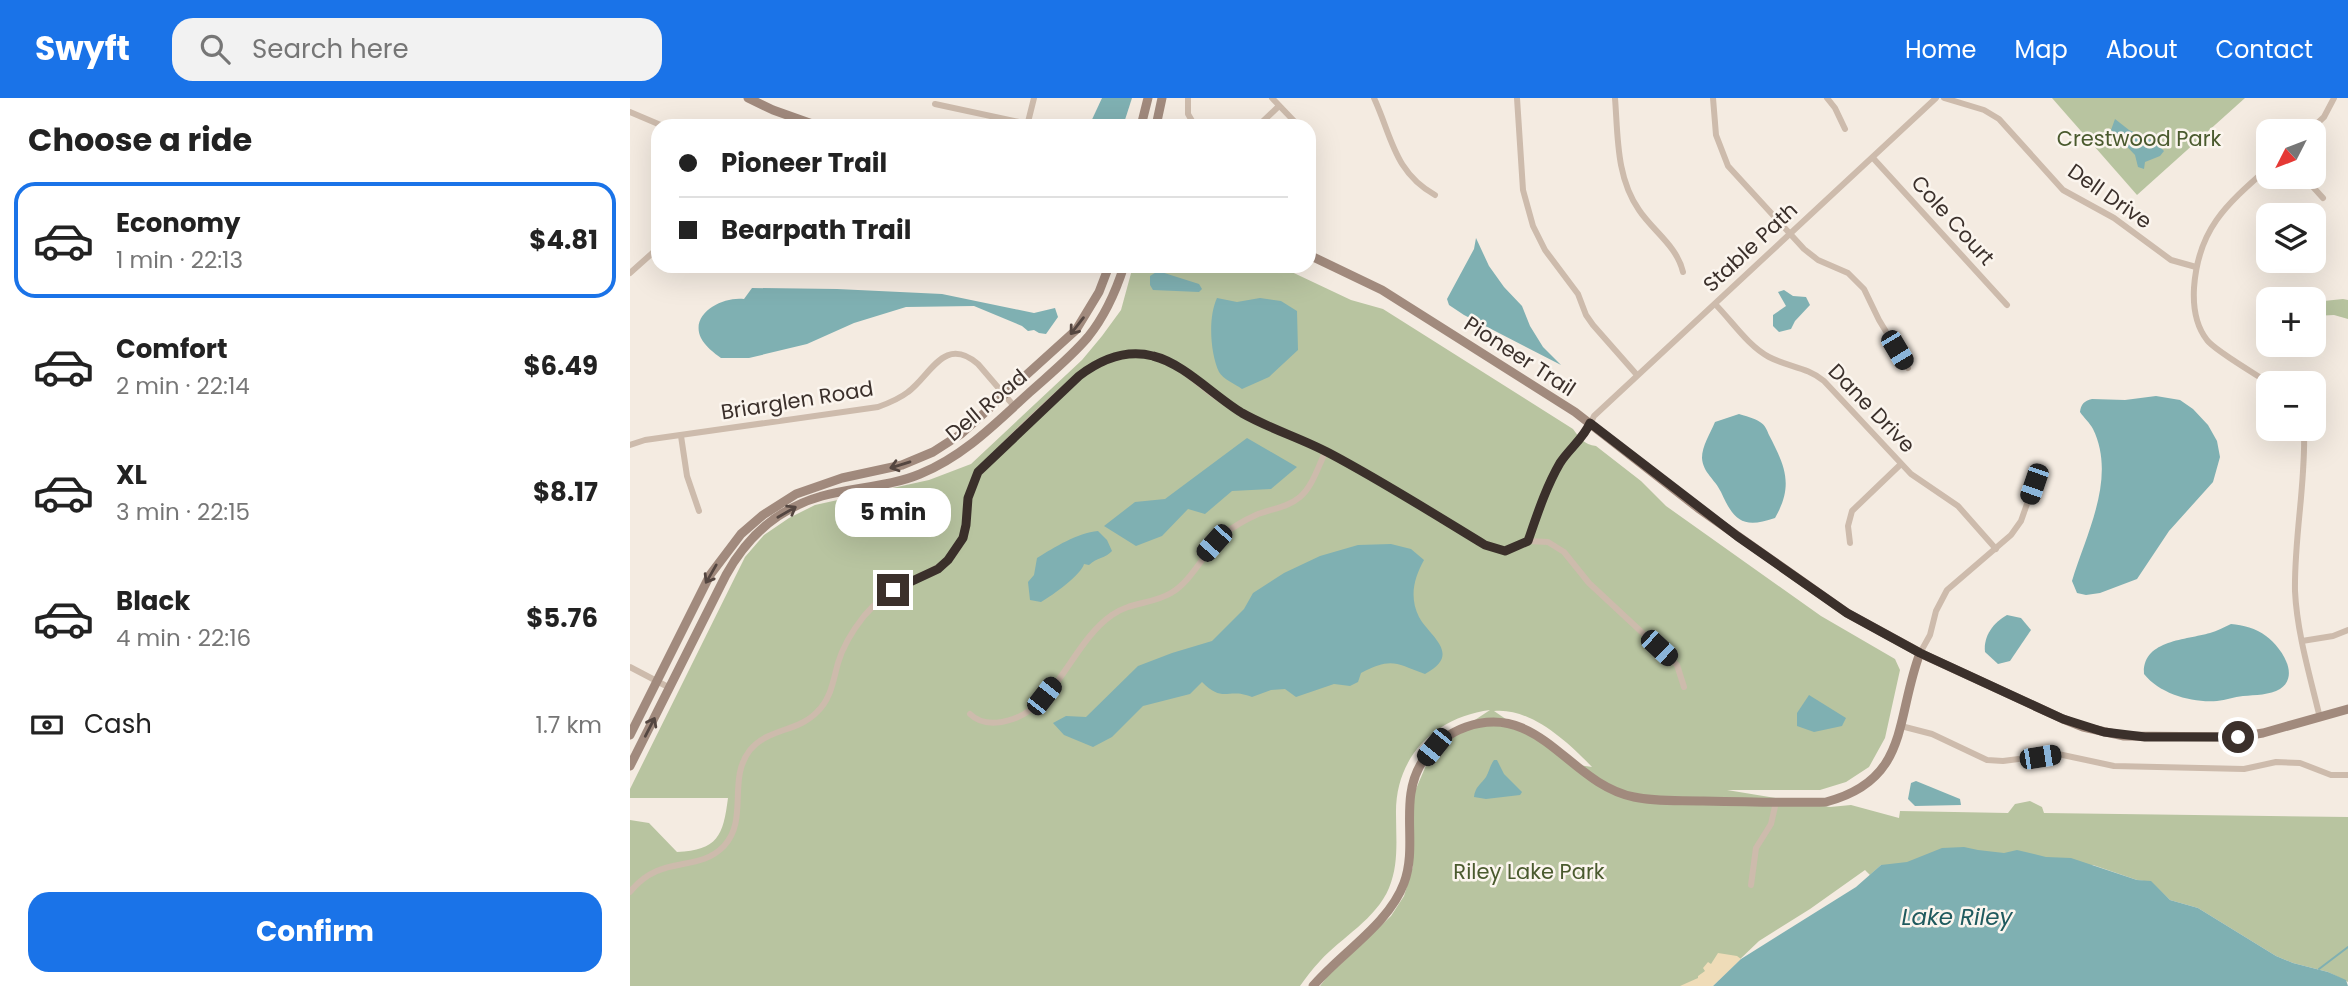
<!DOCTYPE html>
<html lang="en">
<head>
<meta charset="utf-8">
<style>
	:root { --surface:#fff; --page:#f2f2f2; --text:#222; --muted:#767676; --line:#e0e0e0; --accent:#1a73e8 }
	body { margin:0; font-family:Poppins,sans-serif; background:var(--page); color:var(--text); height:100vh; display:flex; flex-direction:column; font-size:26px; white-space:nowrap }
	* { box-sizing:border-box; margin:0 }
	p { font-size:23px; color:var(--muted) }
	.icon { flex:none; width:38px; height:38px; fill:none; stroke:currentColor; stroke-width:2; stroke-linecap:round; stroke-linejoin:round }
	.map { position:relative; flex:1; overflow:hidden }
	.drawer { display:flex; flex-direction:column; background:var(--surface); width:630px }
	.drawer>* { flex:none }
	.banner { position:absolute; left:21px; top:21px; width:665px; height:154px; border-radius:21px; box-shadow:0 7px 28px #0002; display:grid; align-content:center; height:154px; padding:0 28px; background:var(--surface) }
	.needle { width:46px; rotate:228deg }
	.tools { position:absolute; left:1626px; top:21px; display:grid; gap:14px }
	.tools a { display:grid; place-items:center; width:70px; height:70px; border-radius:14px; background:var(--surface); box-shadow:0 7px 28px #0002; font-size:35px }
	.end { position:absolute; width:32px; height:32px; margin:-16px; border:9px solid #3b302b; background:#fff; box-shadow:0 0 0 4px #fff }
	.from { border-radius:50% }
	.bubble { position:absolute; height:49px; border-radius:21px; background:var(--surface); box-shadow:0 7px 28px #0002; font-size:23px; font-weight:700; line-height:49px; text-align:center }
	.car { position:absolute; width:21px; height:42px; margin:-21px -10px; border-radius:9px; box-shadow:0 0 5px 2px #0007; background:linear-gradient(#222 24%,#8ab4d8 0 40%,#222 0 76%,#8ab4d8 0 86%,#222 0) }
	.banner b { display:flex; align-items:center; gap:24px; height:66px; font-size:26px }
	.banner b+b { border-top:2px solid var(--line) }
	.banner i { width:18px; height:18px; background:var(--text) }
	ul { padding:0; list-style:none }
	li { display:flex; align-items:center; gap:21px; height:116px; margin:0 14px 10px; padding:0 14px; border:4px solid transparent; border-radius:21px }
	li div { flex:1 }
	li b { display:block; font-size:26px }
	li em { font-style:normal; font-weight:700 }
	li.current { border-color:var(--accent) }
	li>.icon { width:63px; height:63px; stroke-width:1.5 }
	h2 { padding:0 28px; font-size:32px; line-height:84px }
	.pay { display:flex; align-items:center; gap:18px; height:77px; padding:0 28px; font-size:26px }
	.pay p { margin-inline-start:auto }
	.primary-button { display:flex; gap:14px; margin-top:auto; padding:14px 28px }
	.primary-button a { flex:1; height:80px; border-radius:21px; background:var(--accent); color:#fff; font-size:28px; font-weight:700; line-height:80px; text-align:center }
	header { display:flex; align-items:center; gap:42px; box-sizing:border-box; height:98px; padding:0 35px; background:var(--accent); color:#fff }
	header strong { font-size:33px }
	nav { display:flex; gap:38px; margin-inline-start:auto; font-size:24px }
	.search { width:490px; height:63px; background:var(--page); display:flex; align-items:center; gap:18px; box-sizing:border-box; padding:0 24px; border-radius:21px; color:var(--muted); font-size:26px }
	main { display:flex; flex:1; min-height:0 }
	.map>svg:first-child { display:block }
	.green { fill:#b8c4a0; fill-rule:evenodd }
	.sand { fill:#efdcb8 }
	.water { fill:#7fb0b2 }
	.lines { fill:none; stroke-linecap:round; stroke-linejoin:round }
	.stream { stroke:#7fb0b2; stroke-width:2 }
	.street { stroke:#cdbbac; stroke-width:6 }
	.secondary { stroke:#a18a7d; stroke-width:9 }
	.oneway { stroke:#544640 }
	.route { stroke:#3b302b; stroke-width:9 }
	.labels { text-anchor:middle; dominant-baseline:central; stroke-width:5; stroke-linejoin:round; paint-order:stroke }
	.park-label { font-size:21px; fill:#4a5a2e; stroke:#fbf5ee }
	.street-label { font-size:21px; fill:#3b302b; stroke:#fbf5ee }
	.water-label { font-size:23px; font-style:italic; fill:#1f5a5e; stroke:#fbf5ee }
</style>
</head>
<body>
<header>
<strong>Swyft</strong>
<div class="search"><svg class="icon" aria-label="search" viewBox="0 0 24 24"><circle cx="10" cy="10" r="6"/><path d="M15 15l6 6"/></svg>Search here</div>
<nav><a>Home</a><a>Map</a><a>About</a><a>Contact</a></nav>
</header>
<main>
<section class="drawer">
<h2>Choose a ride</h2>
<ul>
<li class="current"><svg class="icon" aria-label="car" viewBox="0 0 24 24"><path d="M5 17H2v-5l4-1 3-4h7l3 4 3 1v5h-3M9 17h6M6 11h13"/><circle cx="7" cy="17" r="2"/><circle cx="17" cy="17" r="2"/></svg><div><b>Economy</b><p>1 min · 22:13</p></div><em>$4.81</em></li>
<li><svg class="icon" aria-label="car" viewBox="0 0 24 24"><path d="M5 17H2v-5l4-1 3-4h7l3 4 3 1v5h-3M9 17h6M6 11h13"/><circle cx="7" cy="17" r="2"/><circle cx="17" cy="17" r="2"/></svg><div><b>Comfort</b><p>2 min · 22:14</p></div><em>$6.49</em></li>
<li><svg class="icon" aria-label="car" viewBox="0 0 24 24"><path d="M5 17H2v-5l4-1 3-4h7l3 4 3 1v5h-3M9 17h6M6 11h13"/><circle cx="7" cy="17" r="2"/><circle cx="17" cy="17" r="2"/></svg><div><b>XL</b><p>3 min · 22:15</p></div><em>$8.17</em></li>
<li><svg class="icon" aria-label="car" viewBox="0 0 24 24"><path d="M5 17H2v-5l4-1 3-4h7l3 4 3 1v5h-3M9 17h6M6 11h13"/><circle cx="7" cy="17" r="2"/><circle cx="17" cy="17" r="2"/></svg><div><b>Black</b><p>4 min · 22:16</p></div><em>$5.76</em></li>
</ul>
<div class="pay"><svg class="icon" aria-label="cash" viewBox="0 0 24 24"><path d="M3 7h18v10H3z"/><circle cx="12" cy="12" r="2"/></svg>Cash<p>1.7 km</p></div>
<div class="primary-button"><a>Confirm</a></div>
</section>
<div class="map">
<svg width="1718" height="888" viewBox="0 0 1718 888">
	<rect width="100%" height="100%" fill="#f4ebe1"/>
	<g class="green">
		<path d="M1422,0H1615L1507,97Z"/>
		<path d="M503,168H649L721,202L753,211L943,331C949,339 954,347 966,348L1011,383L1036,408L1191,518L1265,561L1270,572L1255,640L1239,669L1216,684L1190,692H1097L1200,709L1221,707L1269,720L1270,713L1378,715L1385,706L1400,703L1412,709L1414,715L1718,719V884L1698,874L1663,865L1646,858L1568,810L1540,802L1521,784L1507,782L1463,767H1251L1240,777L1235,772L1180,811L1129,843L1082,888H690L697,879L761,818L774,798L783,768L779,707L804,649L860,612C806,619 765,658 766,716C766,741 769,766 759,790C746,821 712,839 690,863C682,871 676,880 670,888H0V722L19,725L47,754C88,752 93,738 98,700H0V691L115,459L134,437L159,420L185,407L299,382L341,366L452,262L472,238L491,212ZM864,613C900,609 938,644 962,669L942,666Z"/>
		<path d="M1713,201L1718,202V221L1704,217L1684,218V204Z"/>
	</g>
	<path class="sand" d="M1088,855L1107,858L1111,861L1083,888H1050L1068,880V878L1075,873L1073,870L1078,864L1081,866Z"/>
	<g class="water">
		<path d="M472,0H502L493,28H459Z"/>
		<path d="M1485,21L1499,32L1525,44L1534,53L1530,58L1515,64L1514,71L1508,69L1505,57L1481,32Z"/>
		<path d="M846,140L859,168L874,189L892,208L900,228L913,249L931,267L834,217L819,207L817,201L844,151Z"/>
		<path d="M528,173L569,186L572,191L569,194L523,192L520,187V178Z"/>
		<path d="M122,190L207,191L312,196L404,215L425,210L428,219L416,236L409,235L404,232L398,233L392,228L344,208L276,209L224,225L177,246L119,260H91C84,255 75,248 71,240C59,215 94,198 114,201Z"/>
		<path d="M1154,192L1163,198L1176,199L1180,207L1165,223L1161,231L1149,234L1143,228V217L1156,208L1148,194Z"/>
		<path d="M587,200L607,204L630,200L651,203L667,213L668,252L639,279L612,291C605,286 593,281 589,274C580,254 578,219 587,200Z"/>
		<path d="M1526,298L1550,302L1563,311L1578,327L1587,343L1590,359L1583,384L1539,433L1507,481L1470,495L1456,497L1447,495L1442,483C1456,436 1487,380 1463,331C1460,325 1454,320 1450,314C1451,306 1454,303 1462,301L1495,302Z"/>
		<path d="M1109,316C1115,318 1124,320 1130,324C1135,327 1137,332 1139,337C1155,368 1164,387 1145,420C1113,431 1104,423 1091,394C1085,381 1073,375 1072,360C1072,348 1080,336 1085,324Z"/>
		<path d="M617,340L667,369L641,391L602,393L575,416L558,411L532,438L506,448L474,428L505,404L535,401Z"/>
		<path d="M468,433L477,442L482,453C476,460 466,460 459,467L454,466C451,477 423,497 411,504L400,502L398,484L404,477L407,460C425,449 447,435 468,433Z"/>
		<path d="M761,446L781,451L794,462C784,480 779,499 789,519C799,538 833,556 795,576C765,565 762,559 731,575L728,584L720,588L704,586L666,599L655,591L641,592L622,599C597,589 594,606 572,584L560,596L513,608L482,639L463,649L434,637L423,625L436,618L456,619L508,568L542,555L582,543L614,511L623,495L654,475L690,458L728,447Z"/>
		<path d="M1377,517L1391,520L1401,532L1380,563L1368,566L1355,554C1353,538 1364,524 1377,517Z"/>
		<path d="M1601,526C1613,527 1626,530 1636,538C1650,548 1671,577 1650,591C1640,597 1625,597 1613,598C1604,599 1596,602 1587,603C1562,605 1530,596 1514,576C1512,542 1556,542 1580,535C1587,533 1594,529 1601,526Z"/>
		<path d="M1179,597L1216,620L1212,628L1184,634L1167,628V615Z"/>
		<path d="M864,662H867L874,676L892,694L890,697L856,701L844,699C845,689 851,686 856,679C859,674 860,667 864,662Z"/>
		<path d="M1286,683L1330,701L1331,707L1285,708L1278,701L1281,685Z"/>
		<path d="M1334,749L1348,752L1374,755L1387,752L1416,759L1441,760L1507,782L1521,783L1540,802L1568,810L1646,858L1663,865L1698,874L1716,882L1718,888H1083L1111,861L1226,789L1251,767L1277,764L1312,750Z"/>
	</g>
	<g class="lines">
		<path class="stream" d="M1689,871L1718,849"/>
		<g class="street">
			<path d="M558,0V16L565,28"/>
			<path d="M642,0L665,24"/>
			<path d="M744,0C762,39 764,74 805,97"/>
			<path d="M887,0L893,92L903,128L915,152L948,196L956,217L963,227L1007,277"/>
			<path d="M985,0C988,38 986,79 1009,112C1023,133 1047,148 1053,174"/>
			<path d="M1083,0L1086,37L1098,68L1174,151L1188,162L1218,175L1234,191L1249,222L1278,270"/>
			<path d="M1197,0L1205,10L1215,31"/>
			<path d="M1314,0L1354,12L1369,21L1433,92L1484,120L1541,162L1566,169"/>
			<path d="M305,6L398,26"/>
			<path d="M0,14L33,28"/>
			<path d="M397,28L404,0"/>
			<path d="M628,28L649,8"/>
			<path d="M1679,33L1694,19L1704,0"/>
			<path d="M1243,60L1377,207"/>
			<path d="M1638,70C1596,107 1568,131 1564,190C1563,208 1566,228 1577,242C1584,252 1627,277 1639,285"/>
			<path d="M1674,79L1693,100"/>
			<path d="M0,175L28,150"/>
			<path d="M1085,206C1102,223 1118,248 1139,259C1158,269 1177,269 1194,283L1281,376L1328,408L1366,451"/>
			<path d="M1674,331C1676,385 1664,439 1665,493C1667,535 1680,578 1690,620"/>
			<path d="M51,338L57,378L69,413"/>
			<path d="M0,347L15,342L248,309C259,305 269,301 278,294C301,277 314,237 348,266L384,308"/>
			<path d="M898,443L918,444L934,454L959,485L1047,567L1054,589"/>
			<path d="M1220,445L1218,428L1222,413L1271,366"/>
			<path d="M1672,543L1703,538L1718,532"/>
			<path d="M1290,555L1300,537L1306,513L1317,492L1381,437L1391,423L1404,386"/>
			<path d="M0,569L40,590"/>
			<path d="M340,616C354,630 378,625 394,616C432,593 446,542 482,517C500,504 523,506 541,495C562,483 574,454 594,436C603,429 615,422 626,417C640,411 657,410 670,399C683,388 688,368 696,353"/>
			<path d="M1271,628L1302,636L1357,662L1373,663L1428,656L1484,668L1614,671L1646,664L1670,665L1701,677H1718"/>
			<path d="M1121,787L1126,750L1141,726L1146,704"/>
			<path d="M0,794C31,755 67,776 94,748C119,721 97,681 120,652C138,630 168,634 187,614C201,601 203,583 208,565C213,548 223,532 234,518C246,504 260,493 276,485C294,475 313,471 326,453C341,431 333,406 343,384C353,363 443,279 464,267C476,260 490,256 504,256C538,255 557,277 582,296C595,305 609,313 623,321C648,334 675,342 700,355C753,383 804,416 855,447L875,453L898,443L923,376L935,358L956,335L964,318L1306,0"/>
		</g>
		<g class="secondary">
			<path d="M118,0L143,12L188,28"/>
			<path d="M511,28L518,0"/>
			<path d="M526,28L532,0"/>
			<path d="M679,157L752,192L945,314L1068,410L1217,515L1294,557L1433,621L1453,629L1494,638L1608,639L1633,635L1718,611"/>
			<path d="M0,637L80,477L111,436L133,417L166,396L212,380L272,367L303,354L331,336L446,232L469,194L479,168"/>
			<path d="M0,668L96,477C117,439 149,410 192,398C224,389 259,389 290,376C334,358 366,325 400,294C420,276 441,259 458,239C475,218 486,193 494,168"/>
			<path d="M683,888C711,855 759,826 774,785C789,745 767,700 794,661C804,647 819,635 836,629C910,603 939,686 1004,699C1026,704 1051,702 1073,703C1114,704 1155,705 1196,704C1280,682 1265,621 1290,555"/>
		</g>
	</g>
	<defs><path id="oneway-shaft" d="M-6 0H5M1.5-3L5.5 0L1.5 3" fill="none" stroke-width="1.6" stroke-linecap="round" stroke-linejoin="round" transform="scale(1.75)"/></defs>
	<g class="oneway">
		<use href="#oneway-shaft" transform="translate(447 228) rotate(128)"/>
		<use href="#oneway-shaft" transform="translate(270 367) rotate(163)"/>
		<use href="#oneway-shaft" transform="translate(157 414) rotate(-30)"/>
		<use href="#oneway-shaft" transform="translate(81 476) rotate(120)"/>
		<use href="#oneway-shaft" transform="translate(20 629) rotate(-63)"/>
	</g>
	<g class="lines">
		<path class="route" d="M263,492L308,471L318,462L333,440L336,427L338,400L348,374L449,278C470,262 496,251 523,258C553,265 584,298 612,315C640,331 671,340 699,355C752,383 804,416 855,447L875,453L898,443C907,417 916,389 930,365C939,351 953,341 960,325L1107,438L1217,515L1290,555L1433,621L1474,634L1515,639H1608"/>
	</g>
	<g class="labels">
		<g class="park-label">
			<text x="1509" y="40">Crestwood Park</text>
			<text x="899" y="773">Riley Lake Park</text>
		</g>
		<g class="street-label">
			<text transform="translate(1480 98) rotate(35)">Dell Drive</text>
			<text transform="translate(1323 122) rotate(48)">Cole Court</text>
			<text transform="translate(1120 149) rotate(-43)">Stable Path</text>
			<text transform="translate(890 258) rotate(33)">Pioneer Trail</text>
			<text transform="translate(167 302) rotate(-9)">Briarglen Road</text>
			<text transform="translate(356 307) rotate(-40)">Dell Road</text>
			<text transform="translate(1242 310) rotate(46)">Dane Drive</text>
		</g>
		<g class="water-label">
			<text x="1327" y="819">Lake Riley</text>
		</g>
	</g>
</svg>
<div class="tools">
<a><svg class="needle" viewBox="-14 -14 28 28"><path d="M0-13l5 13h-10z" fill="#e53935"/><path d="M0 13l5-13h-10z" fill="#767676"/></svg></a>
<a><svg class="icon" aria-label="layers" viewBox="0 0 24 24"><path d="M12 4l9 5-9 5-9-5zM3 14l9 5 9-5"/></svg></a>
<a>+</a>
<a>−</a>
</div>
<i class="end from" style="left:1608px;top:639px"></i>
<i class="end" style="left:263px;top:492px"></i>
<div class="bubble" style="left:205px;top:390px;width:116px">5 min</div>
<i class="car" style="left:1267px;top:252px;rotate:149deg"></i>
<i class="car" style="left:1404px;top:386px;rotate:199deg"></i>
<i class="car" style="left:584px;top:445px;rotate:222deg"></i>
<i class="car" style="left:1029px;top:550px;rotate:133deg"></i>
<i class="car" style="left:414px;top:598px;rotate:38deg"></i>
<i class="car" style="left:804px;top:649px;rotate:219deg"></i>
<i class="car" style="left:1410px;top:659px;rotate:81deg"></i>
<div class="banner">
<b><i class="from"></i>Pioneer Trail</b>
<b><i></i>Bearpath Trail</b>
</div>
</div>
</main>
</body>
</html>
